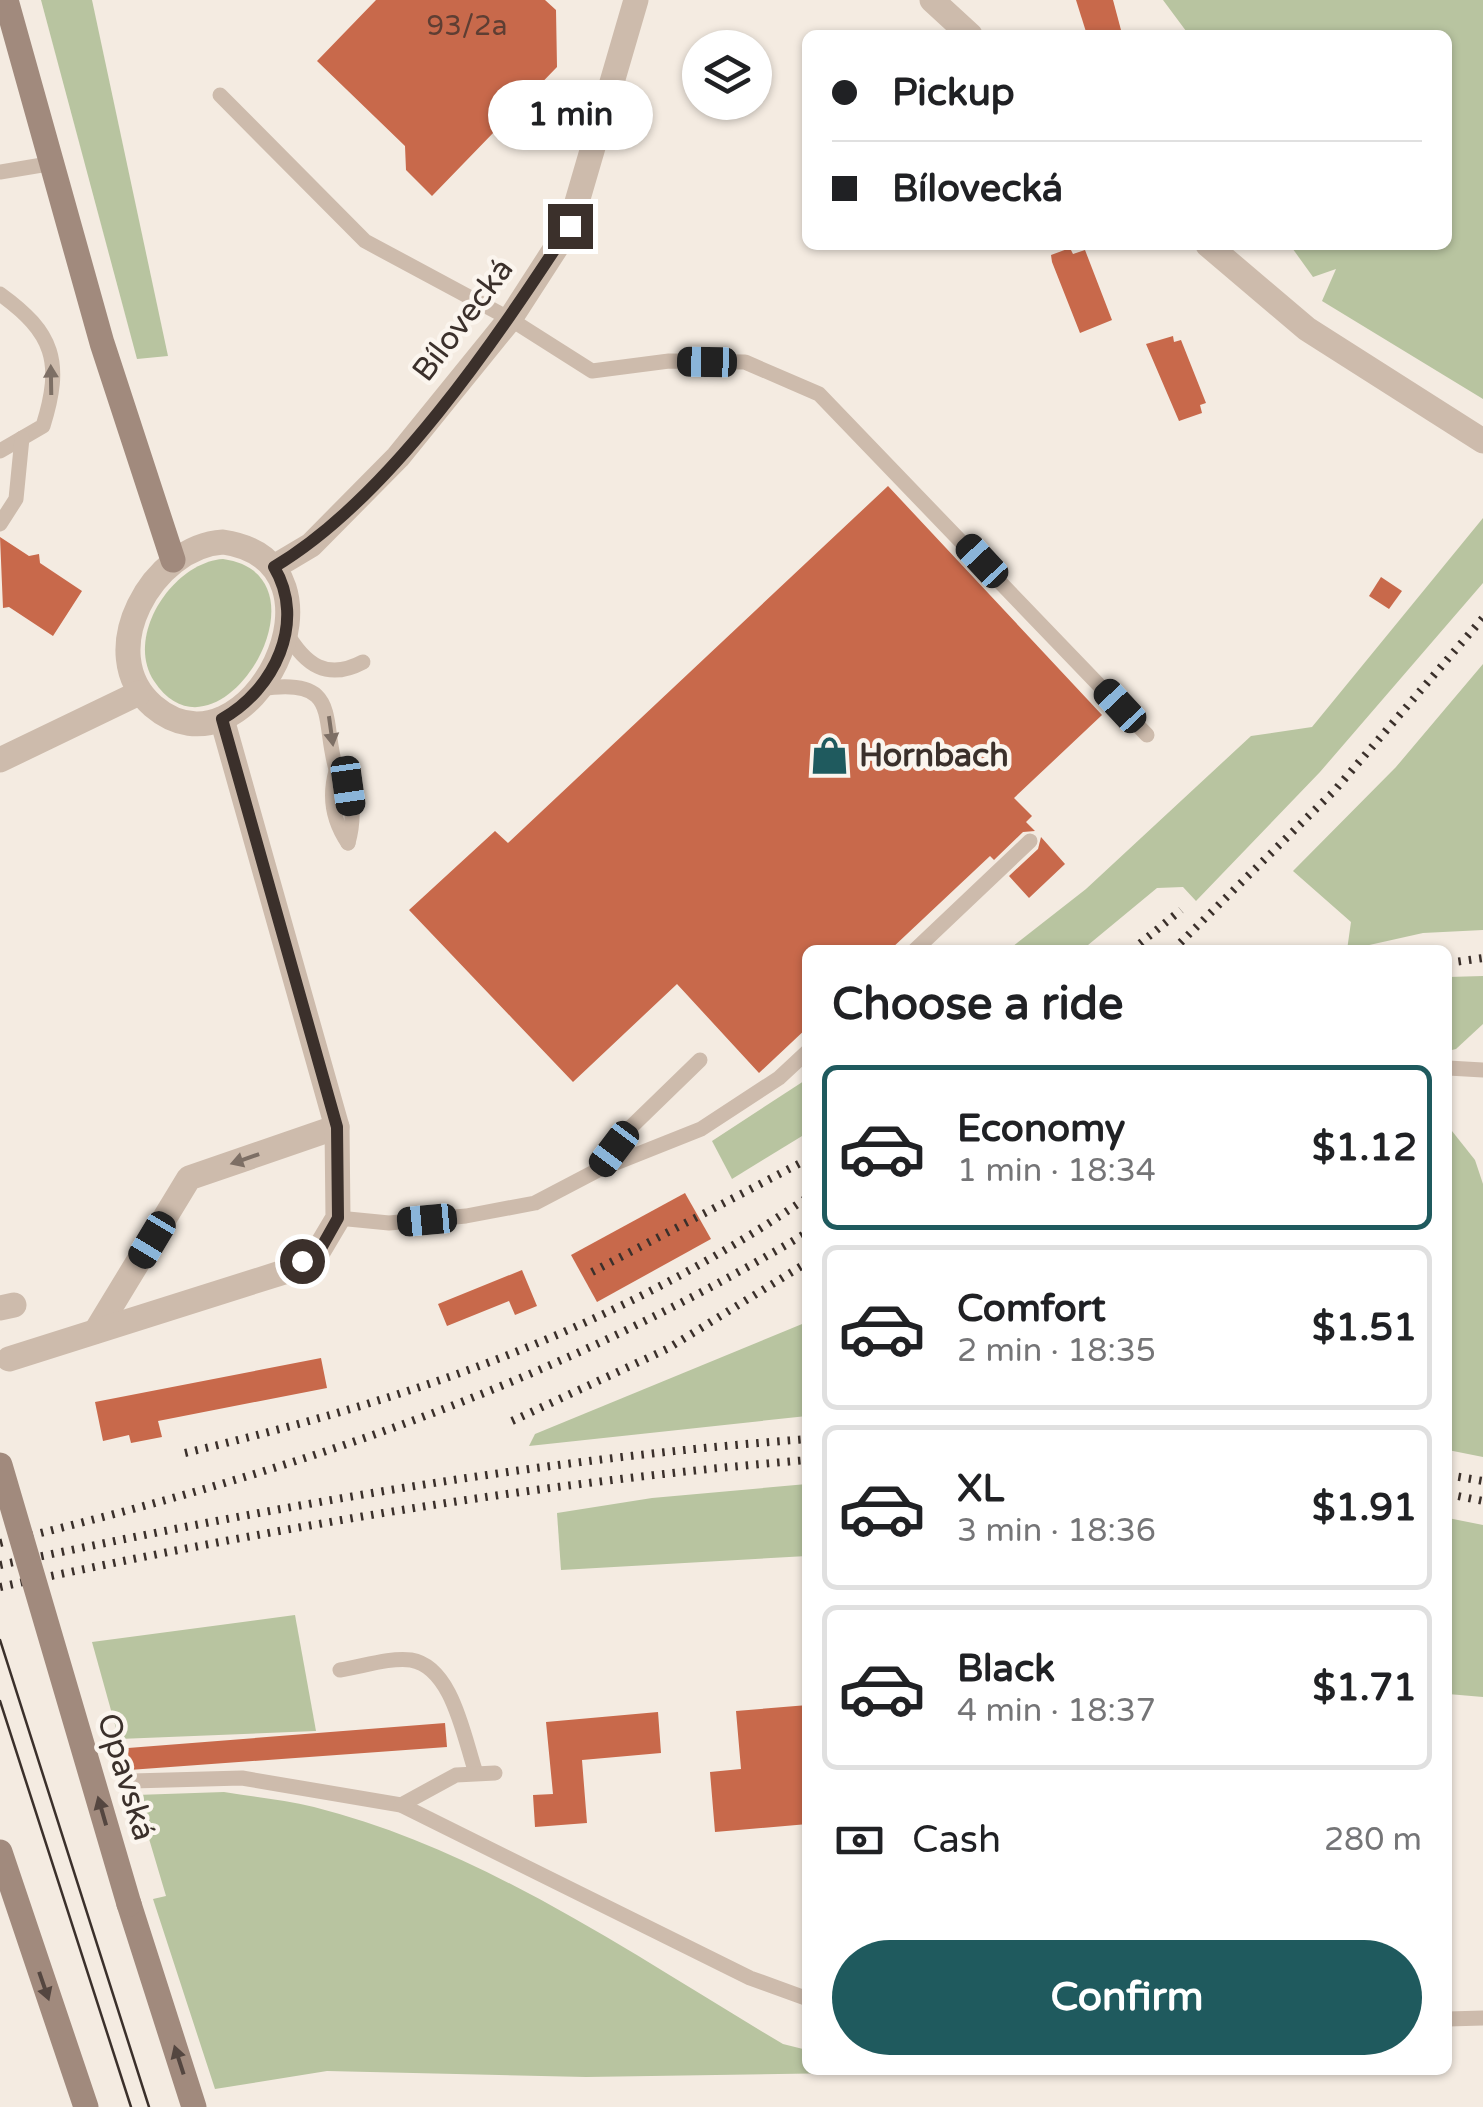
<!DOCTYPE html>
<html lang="en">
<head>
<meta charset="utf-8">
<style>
	:root { --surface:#fff; --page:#f6f6f6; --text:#202124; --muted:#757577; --line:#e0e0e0; --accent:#1f5a5e }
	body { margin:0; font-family:"Varela Round",sans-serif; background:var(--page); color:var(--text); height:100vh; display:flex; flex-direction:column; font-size:38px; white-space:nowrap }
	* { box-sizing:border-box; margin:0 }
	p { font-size:32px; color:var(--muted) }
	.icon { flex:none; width:55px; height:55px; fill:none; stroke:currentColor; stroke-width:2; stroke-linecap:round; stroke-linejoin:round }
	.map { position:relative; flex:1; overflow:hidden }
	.sheet { position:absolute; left:802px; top:945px; width:650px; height:1130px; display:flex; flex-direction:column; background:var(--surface); border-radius:15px; box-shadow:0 2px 8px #0004 }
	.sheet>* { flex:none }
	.banner { position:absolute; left:802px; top:30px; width:650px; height:220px; border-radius:15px; box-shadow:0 2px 8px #0004; display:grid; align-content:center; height:220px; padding:0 30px; background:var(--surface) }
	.controls { position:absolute; left:682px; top:30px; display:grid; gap:20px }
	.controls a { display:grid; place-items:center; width:90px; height:90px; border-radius:50%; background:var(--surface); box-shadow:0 2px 8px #0004; font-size:50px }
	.end { position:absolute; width:45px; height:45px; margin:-22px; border:12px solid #3b302b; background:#fff; box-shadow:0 0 0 5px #fff }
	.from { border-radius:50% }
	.bubble { position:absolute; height:70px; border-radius:35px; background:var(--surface); box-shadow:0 2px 8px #0004; font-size:32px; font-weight:700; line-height:70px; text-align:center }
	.car { position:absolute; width:30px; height:60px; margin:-30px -15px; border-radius:12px; box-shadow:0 0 8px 2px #0007; background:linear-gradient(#222 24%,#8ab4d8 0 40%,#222 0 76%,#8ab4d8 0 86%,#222 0) }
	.banner b { display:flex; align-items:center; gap:35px; height:95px; font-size:38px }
	.banner b+b { border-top:2px solid var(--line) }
	.banner i { width:25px; height:25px; background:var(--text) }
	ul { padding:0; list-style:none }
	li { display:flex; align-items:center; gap:30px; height:165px; margin:0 20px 15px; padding:0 10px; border:5px solid var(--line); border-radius:15px }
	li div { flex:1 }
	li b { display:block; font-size:38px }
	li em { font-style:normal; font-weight:700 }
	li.on { border-color:var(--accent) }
	li>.icon { width:90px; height:90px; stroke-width:1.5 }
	h2 { padding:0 30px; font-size:45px; line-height:120px }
	.pay { display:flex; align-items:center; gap:25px; height:110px; padding:0 30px; font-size:38px }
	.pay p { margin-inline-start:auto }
	.action { display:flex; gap:20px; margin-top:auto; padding:20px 30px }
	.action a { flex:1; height:115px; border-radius:60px; background:var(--accent); color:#fff; font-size:40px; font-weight:700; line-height:115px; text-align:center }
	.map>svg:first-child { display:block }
	.green { fill:#b8c4a0 }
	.building { fill:#c8694b }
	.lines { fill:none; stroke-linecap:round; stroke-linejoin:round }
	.service { stroke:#cdbbac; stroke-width:15 }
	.pedestrian { stroke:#cdbbac; stroke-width:25 }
	.minor { stroke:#cdbbac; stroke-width:25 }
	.tertiary { stroke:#cdbbac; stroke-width:25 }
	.secondary { stroke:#a18a7d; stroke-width:25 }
	.tram { stroke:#3b302b; stroke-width:2.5 }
	.rail { stroke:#3b302b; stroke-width:8; stroke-dasharray:2.5 8; stroke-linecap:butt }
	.secondary-bridge { stroke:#a18a7d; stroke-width:25 }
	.oneway { fill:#7d6f65 }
	.oneway2 { fill:#544640 }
	.route { stroke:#3b302b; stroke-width:12 }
	.labels { text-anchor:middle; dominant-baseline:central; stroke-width:9; stroke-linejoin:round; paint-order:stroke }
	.number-label { font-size:28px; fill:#5e3e33 }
	.street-label { font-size:32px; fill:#3b302b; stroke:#fbf5ee }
	.poi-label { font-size:32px; font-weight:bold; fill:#3b302b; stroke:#fbf5ee; text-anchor:start }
</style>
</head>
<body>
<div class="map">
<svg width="1483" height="2107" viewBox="0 0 1483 2107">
	<rect width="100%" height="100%" fill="#f4ebe1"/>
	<g class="green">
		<path d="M41,0H92L168,356L137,359Z"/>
		<path d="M1163,0H1483V399L1322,301L1336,269L1313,277L1290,245H1448V35H1189Z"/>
		<path d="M1483,518V583L1320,772L1196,901L1183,887L1157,888L1082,950H1008L1086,889L1251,736L1312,727Z"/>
		<path d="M223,559C339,575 218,778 154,681C124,635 174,562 223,559Z"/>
		<path d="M1483,664V930L1423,933L1347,950L1351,922L1293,871L1396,767Z"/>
		<path d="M1483,976V1024L1456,1049L1448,1051V977Z"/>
		<path d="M807,1079V1133L732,1179L712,1141Z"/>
		<path d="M1448,1126L1475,1160L1483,1184V1457L1448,1450Z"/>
		<path d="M807,1322V1416L529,1446L535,1434Z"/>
		<path d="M807,1484V1556L561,1570L557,1513L652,1498Z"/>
		<path d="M1448,1518L1483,1525V1697L1448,1694Z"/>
		<path d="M295,1615L316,1731L119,1739L92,1642Z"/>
		<path d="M224,1792C254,1797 285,1800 314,1807C485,1850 634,1956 783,2044L807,2050L808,2070L912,2072L586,2077L327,2071L215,2089L153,1899L166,1896L136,1795Z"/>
	</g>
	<g class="building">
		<path d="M376,0H545L556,10L557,67L432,196L406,170L405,146L317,61Z"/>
		<path d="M1076,0H1113L1121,30L1087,35Z"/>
		<path d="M1070,248L1073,254L1085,250L1112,320L1080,333L1052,262L1051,255Z"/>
		<path d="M1173,336L1174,342L1181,340L1206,403L1200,405L1202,413L1179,421L1146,344Z"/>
		<path d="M888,486L1102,715L1014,798L1032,816L1026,822L1035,831L1023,832L994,860L990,856L890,950H808V1027L759,1073L677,984L573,1082L409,910L495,831L508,843Z"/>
		<path d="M0,537L29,556L39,554L40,563L82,591L53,636L9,607L3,608Z"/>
		<path d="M1381,577L1402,591L1389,609L1369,596Z"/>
		<path d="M1041,837L1065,864L1029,898L1009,876L1038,849Z"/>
		<path d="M685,1193L711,1239L597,1302L571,1255Z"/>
		<path d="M522,1270L537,1306L515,1315L509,1301L447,1326L438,1304Z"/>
		<path d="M321,1358L327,1388L158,1421L162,1437L131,1443L129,1435L103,1441L95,1402Z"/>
		<path d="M808,1705V1824L715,1832L710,1772L741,1769L736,1711Z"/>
		<path d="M658,1712L661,1753L582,1760L587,1823L535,1827L533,1795L553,1794L546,1722Z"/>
		<path d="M445,1723L447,1747L129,1770L128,1748Z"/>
	</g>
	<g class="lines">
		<g class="service">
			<path d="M220,95L365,241L510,319L592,371L669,361L745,362L819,394L1147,735"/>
			<path d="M0,172L54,163"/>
			<path d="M0,294C54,333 63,362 43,426L0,451"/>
			<path d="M0,524L16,499L22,438"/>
			<path d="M286,632C305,665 327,681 363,662"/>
			<path d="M260,689C342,676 321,719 336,769C338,776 346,781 348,789C354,807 353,825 348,843"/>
			<path d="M336,771C329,796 333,821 348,843"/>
			<path d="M915,950L1030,841"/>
			<path d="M1448,1068L1483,1070"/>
			<path d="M600,1167L631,1127L700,1060"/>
			<path d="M338,1218L389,1223L466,1216L535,1203L598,1170L701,1129L779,1078L808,1051"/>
			<path d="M340,1670C361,1667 390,1657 411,1660C453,1667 464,1739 476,1773"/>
			<path d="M132,1781L242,1778L401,1805L750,1978L808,1999"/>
			<path d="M401,1805L456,1775L495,1773"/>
			<path d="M1448,2019L1483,2018"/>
		</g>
		<path class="pedestrian" d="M0,1308L14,1305"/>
		<g class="minor">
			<path d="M932,0L970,35"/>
			<path d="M1208,245L1307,329L1483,441"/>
			<path d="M274,567L311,545L398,457L510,319L570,226L636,0"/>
			<path d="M96,1331L189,1178L337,1127"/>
			<path d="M9,1359L284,1272L319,1250L338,1218L337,1127L222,719"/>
		</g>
		<g class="tertiary">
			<path d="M223,542C362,562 248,788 153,706C92,653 153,546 223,542Z"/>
			<path d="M0,760L139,693"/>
		</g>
		<g class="secondary">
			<path d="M6,0L102,343L173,560"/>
			<path d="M0,1852L86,2107"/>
			<path d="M129,1904L194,2107"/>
		</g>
		<g class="tram">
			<path d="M0,1640L149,2107"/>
			<path d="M0,1701L131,2107"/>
		</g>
		<g class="rail">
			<path d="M1132,950L1181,910"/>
			<path d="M1173,950L1335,790L1483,618"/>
			<path d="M1448,963L1483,958"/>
			<path d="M592,1272L808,1159"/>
			<path d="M512,1421L667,1349L808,1262"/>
			<path d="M185,1453C411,1399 615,1330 808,1197"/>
			<path d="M1448,1475L1483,1481"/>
			<path d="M1448,1494L1483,1501"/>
			<path d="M0,1543C293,1472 547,1388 808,1232"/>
			<path d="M0,1565C266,1508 536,1459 808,1439"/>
			<path d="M0,1587C266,1529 536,1482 808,1460"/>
		</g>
		<path class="secondary-bridge" d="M0,1465L129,1904"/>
	</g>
	<defs><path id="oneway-solid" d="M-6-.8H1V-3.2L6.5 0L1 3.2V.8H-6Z" transform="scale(2.5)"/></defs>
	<g class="oneway">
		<use href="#oneway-solid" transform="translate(51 380) rotate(-91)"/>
		<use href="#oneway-solid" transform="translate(331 731) rotate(82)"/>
		<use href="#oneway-solid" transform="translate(245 1159) rotate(161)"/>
	</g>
	<g class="oneway2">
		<use href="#oneway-solid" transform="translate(102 1811) rotate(-106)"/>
		<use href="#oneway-solid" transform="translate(44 1986) rotate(71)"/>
		<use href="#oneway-solid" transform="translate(179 2060) rotate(-108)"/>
	</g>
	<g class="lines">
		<path class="route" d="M302,1261L320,1250L338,1218L337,1127L222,719C274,690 307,622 274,567C390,498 497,338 570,226"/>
	</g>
	<defs>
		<symbol id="shop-bare" viewBox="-9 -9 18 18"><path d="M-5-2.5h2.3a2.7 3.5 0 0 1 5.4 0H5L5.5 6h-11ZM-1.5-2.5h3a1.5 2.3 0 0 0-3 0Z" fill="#1f5a5e" stroke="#fbf5ee" stroke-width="2.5" paint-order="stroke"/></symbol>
	</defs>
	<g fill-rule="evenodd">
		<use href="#shop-bare" x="802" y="728" width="55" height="55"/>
	</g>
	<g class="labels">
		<g class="number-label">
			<text x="467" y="26">93/2a</text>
		</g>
		<g class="street-label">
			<text transform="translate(463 320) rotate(-53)">Bílovecká</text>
			<text transform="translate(126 1777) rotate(73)">Opavská</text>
		</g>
		<g class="poi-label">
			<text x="859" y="756">Hornbach</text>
		</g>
	</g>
</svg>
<div class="controls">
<a><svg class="icon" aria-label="layers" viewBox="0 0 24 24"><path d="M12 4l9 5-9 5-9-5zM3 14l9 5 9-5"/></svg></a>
</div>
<i class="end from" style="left:302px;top:1261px"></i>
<i class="end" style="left:570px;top:226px"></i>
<div class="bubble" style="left:488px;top:80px;width:165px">1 min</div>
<i class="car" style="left:707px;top:362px;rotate:271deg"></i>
<i class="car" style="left:982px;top:561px;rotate:317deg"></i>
<i class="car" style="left:1120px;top:706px;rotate:317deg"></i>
<i class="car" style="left:348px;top:786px;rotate:172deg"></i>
<i class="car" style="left:614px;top:1149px;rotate:217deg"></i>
<i class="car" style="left:427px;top:1220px;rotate:265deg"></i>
<i class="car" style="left:152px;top:1240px;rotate:211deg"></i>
<div class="banner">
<b><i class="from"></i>Pickup</b>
<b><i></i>Bílovecká</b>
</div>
<section class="sheet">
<h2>Choose a ride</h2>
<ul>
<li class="on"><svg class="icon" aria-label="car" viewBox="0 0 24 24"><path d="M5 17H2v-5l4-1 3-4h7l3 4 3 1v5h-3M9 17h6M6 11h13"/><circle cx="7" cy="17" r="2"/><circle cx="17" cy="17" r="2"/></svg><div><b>Economy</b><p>1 min · 18:34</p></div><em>$1.12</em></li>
<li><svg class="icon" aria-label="car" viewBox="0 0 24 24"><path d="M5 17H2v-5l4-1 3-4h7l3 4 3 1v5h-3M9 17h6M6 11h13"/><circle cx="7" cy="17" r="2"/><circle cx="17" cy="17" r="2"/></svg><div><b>Comfort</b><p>2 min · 18:35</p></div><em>$1.51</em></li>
<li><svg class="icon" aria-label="car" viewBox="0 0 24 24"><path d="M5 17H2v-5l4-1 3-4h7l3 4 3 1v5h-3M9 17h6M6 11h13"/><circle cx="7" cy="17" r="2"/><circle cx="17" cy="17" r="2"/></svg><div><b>XL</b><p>3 min · 18:36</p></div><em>$1.91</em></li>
<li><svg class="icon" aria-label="car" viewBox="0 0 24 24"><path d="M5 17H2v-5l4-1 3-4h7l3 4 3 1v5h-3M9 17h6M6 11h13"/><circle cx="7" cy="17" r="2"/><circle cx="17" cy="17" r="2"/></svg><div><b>Black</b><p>4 min · 18:37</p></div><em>$1.71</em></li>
</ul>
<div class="pay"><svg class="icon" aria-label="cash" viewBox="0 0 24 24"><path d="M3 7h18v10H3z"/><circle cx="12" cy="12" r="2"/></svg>Cash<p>280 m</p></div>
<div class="action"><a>Confirm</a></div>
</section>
</div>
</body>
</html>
